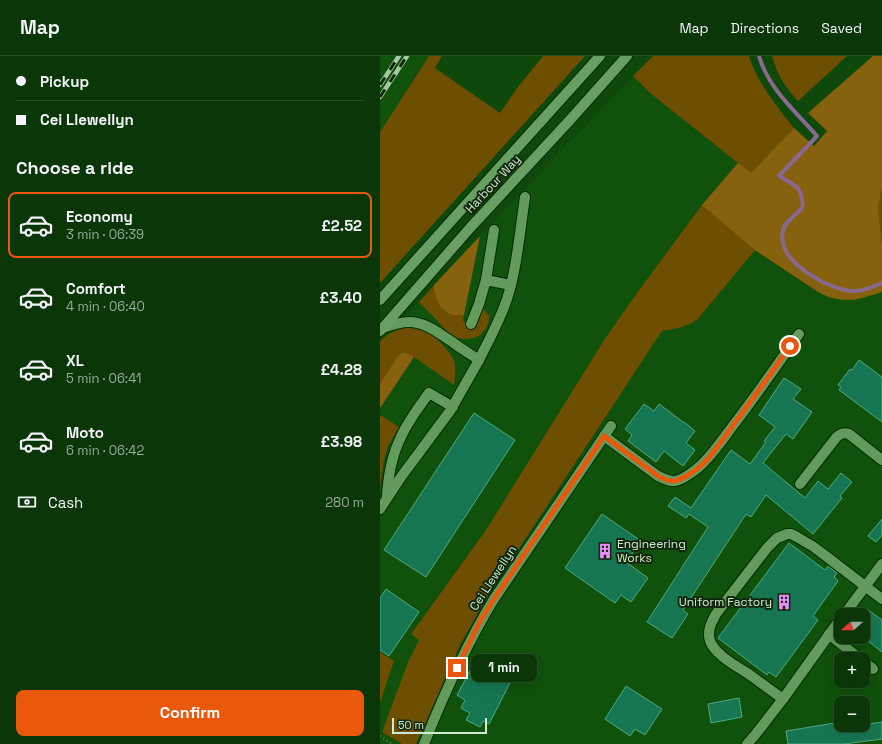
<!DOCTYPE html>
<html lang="en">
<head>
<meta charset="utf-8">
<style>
	:root { --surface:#0a3608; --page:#184116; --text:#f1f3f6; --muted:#99ab9c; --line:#2a5029; --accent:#ea580c }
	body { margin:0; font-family:"Space Grotesk",sans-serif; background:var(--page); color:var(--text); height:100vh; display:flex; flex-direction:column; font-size:15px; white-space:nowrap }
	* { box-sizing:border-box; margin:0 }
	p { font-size:13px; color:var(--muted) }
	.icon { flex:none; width:22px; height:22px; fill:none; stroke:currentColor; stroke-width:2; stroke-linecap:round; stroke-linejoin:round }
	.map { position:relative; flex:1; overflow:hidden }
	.sheet { display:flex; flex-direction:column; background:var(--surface); width:380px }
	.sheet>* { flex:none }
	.hud { display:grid; align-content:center; height:88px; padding:0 16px; background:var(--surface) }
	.needle { width:26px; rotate:250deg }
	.controls { position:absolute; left:454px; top:552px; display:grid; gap:8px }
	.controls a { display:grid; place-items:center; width:36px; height:36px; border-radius:8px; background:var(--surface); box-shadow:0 4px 16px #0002,0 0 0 1px var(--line); font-size:20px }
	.scale { position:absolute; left:12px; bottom:10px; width:95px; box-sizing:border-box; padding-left:4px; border:2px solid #ceeccb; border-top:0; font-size:11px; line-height:14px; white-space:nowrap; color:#ceeccb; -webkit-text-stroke:3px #11280f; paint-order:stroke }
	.end { position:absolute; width:18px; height:18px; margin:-9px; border:5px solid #ea580c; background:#fff; box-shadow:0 0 0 2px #fff }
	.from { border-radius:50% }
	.bubble { position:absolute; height:28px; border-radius:8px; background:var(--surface); box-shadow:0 4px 16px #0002,0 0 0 1px var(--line); font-size:13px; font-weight:700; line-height:28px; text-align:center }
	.hud b { display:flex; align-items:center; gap:14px; height:38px; font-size:15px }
	.hud b+b { border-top:1px solid var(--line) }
	.hud i { width:10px; height:10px; background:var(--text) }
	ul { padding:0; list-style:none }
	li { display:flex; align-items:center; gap:12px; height:66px; margin:0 8px 6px; padding:0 8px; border:2px solid transparent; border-radius:8px }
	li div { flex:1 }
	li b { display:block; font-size:15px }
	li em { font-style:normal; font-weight:700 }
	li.selected { border-color:var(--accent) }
	li>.icon { width:36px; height:36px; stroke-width:1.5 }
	h2 { padding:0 16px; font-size:18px; line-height:48px }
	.pay { display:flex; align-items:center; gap:10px; height:44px; padding:0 16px; font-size:15px }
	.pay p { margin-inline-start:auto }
	.primary-button { display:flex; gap:8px; margin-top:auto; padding:8px 16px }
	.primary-button a { flex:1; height:46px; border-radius:8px; background:var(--accent); color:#fff; font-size:16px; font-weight:700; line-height:46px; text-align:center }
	header { display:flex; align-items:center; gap:24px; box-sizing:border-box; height:56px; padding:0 20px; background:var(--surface); border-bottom:1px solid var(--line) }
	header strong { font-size:19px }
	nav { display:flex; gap:22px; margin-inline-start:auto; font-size:14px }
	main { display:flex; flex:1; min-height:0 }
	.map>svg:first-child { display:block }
	.built { fill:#10510b; fill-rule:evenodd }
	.green { fill:#6e4f02 }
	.forest { fill:#86620e }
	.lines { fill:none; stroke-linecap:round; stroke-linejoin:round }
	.stream { stroke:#8a6990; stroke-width:4 }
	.building { fill:#177652; stroke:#4faa81 }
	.minor-casing { stroke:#002b00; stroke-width:12 }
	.major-casing { stroke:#002b00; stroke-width:12 }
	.path { stroke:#53834f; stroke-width:2.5; stroke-dasharray:1 3; stroke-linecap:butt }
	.minor { stroke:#639b5d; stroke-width:10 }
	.major { stroke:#68a063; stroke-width:10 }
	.rail-casing { stroke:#a5c9a2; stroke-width:4.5 }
	.rail { stroke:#11280f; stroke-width:3; stroke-dasharray:9; stroke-linecap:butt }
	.route { stroke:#ea580c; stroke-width:5 }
	.labels { text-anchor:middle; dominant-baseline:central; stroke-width:4; stroke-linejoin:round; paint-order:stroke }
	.street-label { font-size:12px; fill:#ceeccb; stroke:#11280f }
	.poi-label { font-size:12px; fill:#ceeccb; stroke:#11280f; text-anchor:start }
</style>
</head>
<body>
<header>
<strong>Map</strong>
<nav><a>Map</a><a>Directions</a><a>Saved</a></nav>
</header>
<main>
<section class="sheet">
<div class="hud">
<b><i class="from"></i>Pickup</b>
<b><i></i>Cei Llewellyn</b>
</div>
<h2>Choose a ride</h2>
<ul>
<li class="selected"><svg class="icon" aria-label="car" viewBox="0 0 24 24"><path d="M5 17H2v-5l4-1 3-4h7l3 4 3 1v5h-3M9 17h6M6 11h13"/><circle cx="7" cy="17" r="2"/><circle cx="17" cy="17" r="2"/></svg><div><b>Economy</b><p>3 min · 06:39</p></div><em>£2.52</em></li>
<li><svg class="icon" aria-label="car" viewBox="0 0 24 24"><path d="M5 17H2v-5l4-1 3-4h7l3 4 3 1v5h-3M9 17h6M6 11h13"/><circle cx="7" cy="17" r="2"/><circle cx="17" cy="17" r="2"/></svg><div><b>Comfort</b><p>4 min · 06:40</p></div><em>£3.40</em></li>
<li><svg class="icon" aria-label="car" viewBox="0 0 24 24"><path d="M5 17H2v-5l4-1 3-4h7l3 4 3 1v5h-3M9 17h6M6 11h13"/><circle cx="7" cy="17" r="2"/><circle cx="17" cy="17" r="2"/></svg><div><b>XL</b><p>5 min · 06:41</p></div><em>£4.28</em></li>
<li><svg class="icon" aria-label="car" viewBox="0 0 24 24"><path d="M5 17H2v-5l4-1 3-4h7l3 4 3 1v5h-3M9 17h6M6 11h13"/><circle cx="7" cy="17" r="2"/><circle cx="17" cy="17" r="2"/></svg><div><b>Moto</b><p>6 min · 06:42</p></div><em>£3.98</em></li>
</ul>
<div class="pay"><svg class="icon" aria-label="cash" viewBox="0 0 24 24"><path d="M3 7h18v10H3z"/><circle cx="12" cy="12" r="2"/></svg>Cash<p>280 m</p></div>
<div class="primary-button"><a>Confirm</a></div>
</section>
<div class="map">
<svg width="502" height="688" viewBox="0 0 502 688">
	<rect width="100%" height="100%" fill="#0e480a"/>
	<g class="built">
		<path d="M0,0H49L0,76Z"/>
		<path d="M253,20L270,37L358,107L322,149L262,230L226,281L106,474L63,532L31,578L39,584L28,606L2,676L22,688H0V285L39,246L100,180Z"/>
		<path d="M375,194L440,237L475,244L502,236V688H36L81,587L107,541L282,275L302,271L317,264ZM461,559H483V581H461ZM461,603H483V625H461ZM461,647H483V669H461Z"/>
	</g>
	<g class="green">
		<path d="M49,0H62L55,12L120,57L138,31L163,0H205L0,227V76Z"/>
		<path d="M273,0H369C378,28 396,49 414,72L371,118L404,148L502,0V236L475,244L457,243L448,241L429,230L375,194L317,264C306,271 295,273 282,275L107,541L81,587L36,688H22L2,676L28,606L39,584L31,578L106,474L226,281L262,230L322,149L358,107L270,37L253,20Z"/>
		<path d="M392,0H467L418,45C405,31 397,19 392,0Z"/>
		<path d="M56,227L54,229L64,255L70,258L84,259L83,265L95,271L103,253L105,255L109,260C109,268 106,274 100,279C93,284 80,284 72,280C68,277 64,272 61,269C54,261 46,253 39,246Z"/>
		<path d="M30,271C36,272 41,273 46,275C55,280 70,295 74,305C76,312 75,321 74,329L34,301L0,352V285C11,275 16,274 30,271Z"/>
		<path d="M0,359L19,371L8,390L4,403L0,430Z"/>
		<path d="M0,596L14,605L0,647Z"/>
	</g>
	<g class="forest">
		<path d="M493,0H502V132L498,150L501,184L502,188V236C479,243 464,249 440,237L375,194L322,149L358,107L371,117L414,72L434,90L447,75L428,57Z"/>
		<path d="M100,180L84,259C79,259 72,260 68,257C59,253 54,239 54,229Z"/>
		<path d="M23,297H26L34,301L0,352V328L18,300Z"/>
	</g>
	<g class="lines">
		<path class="stream" d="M379,0C388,32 416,56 437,80L399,120C407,125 419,129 421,139C422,142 423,148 422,151C421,154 418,156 416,158C406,167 400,172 403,187C408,211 453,236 476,235C485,234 493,231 502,227"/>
	</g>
	<g class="building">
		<path d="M479,304L502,321V366L459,334L461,331L458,329L470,313L472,314Z"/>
		<path d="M404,322L421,333L413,343L432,356L413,383L406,378L383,407L425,442L438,425L448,433L461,417L472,426L460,440L462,442L433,478L386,439L371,461L366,458L303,554L308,558L292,582L267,566L328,471L309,458L306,462L288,450L295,441L311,452L351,394L370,408L386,386L384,385L395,371L379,359Z"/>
		<path d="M264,348L274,355L279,348L303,366H304L315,375L306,387L315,394L303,410L284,395L276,406L248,385L252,379L245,373Z"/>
		<path d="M94,357L135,384L46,521L4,494Z"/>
		<path d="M222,458L261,485L246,506L268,522L251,546L241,539L235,547L185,512Z"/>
		<path d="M502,463V479L496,486L488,480Z"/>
		<path d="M409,487L445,514L448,510L457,517L454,521L458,525L433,560L438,564L396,621L389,616L387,619L338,582Z"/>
		<path d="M6,533L39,556L9,600L0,594V542Z"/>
		<path d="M487,553L502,564V596L483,581V558Z"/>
		<path d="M98,600L134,619L109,668L103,665L100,671L86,664L90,657L81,652L85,644L77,639Z"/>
		<path d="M246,630L282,653L265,679L255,673L250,680L225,663Z"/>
		<path d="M359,642L362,661L331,667L328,648Z"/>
		<path d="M461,666V669H465V671L502,666V683L464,688H408L406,675Z"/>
	</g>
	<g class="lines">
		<defs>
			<g id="minor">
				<path d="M106,224L131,229"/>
				<path d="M91,268L99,248L106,224L114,174"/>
				<path d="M99,304C109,284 120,264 127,243C137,212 140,174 145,141"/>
				<path d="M224,380L278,420C283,422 289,426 295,425C303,424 319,412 325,405C336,394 345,380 355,367C377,338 398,308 419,278"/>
				<path d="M420,428L455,383C459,378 463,376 469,378L502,404"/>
				<path d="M7,441C8,421 12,399 21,381C28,365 39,351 49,337L73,351"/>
				<path d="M0,453L21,421L70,355L99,304C90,298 80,292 71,285C58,277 46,266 29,266C20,266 11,269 2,272"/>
				<path d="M464,559L502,508"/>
				<path d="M449,578L480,603"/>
				<path d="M483,605L493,613"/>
				<path d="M403,643C392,635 381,627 370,619C358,611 335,599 330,585C327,575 331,567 336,558L387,492L397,482L407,478H411L417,481L434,491L502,543"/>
				<path d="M44,688C64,638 86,589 114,543L231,370"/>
				<path d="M367,688L375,679L403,643L461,562"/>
			</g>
			<g id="major">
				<path d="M0,244L220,0"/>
				<path d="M0,275L90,172L190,64L247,0"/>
			</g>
		</defs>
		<use href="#minor" class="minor-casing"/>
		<use href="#major" class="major-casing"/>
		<path class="path" d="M0,680L12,688"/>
		<use href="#minor" class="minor"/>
		<use href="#major" class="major"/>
		<defs>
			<g id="rail">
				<path d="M0,29L19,0"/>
				<path d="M0,41L27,0"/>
			</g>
		</defs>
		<use href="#rail" class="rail-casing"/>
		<use href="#rail" class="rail"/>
	</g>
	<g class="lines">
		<path class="route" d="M77,612L100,565L114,543L224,380L278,420C283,422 288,426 294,425C303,424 319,412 325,406C335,395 343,383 351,372C371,345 391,318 410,290"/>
	</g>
	<defs>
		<symbol id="building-bare" viewBox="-9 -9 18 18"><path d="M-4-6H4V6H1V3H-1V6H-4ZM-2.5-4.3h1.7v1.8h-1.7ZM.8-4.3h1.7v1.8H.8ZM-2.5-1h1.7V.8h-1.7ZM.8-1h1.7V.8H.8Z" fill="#ec8cfb" stroke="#11280f" stroke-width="2.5" paint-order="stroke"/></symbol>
	</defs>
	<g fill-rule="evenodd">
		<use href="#building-bare" x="214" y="484" width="22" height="22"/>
		<use href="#building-bare" x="393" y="535" width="22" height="22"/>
	</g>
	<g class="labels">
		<g class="street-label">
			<text transform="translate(113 128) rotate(-47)">Harbour Way</text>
			<text transform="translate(113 522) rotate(-57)">Cei Llewellyn</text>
		</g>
		<g class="poi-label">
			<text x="237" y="488">Engineering<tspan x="237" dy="14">Works</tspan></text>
			<text x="392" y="546" text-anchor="end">Uniform Factory</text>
		</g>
	</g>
</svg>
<div class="controls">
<a><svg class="needle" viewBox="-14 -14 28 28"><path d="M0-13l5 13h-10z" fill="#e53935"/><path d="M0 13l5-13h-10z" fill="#99ab9c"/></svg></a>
<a>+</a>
<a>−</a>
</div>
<div class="scale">50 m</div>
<i class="end from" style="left:410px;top:290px"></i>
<i class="end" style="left:77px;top:612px"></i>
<div class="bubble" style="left:91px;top:598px;width:66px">1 min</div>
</div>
</main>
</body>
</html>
